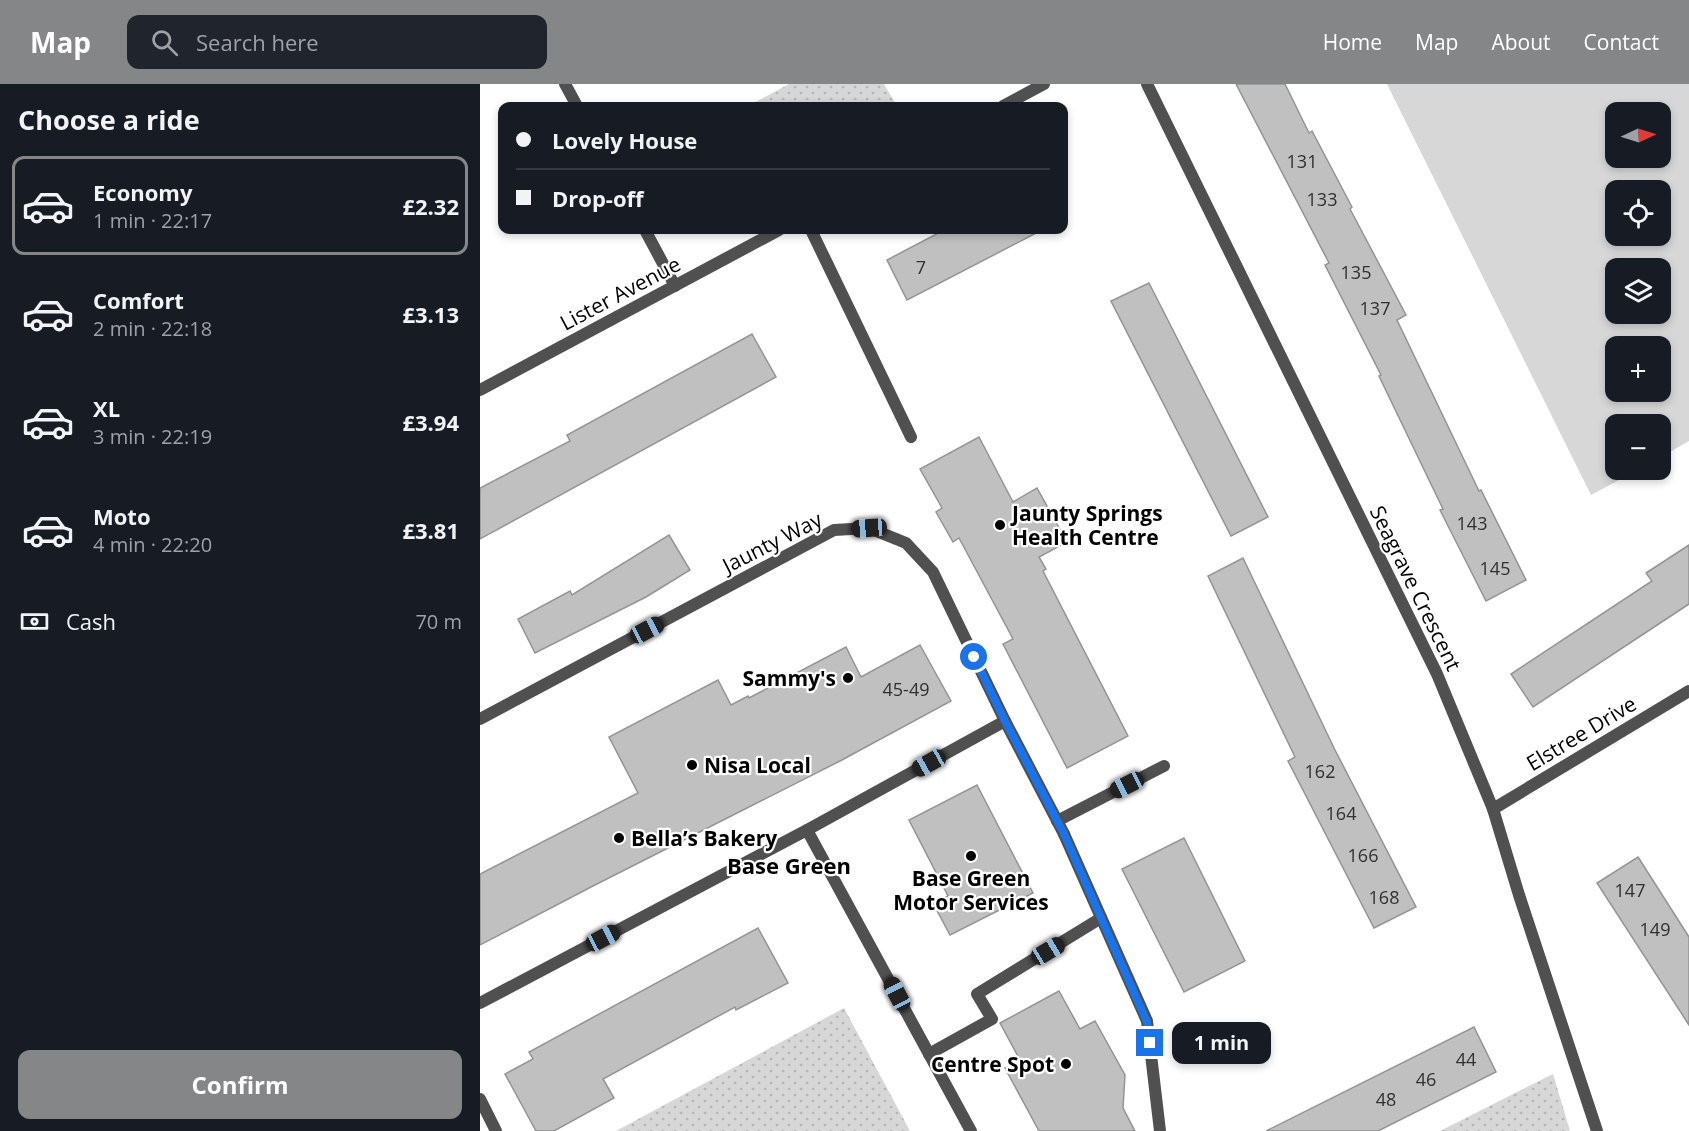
<!DOCTYPE html>
<html lang="en">
<head>
<meta charset="utf-8">
<style>
	:root { --surface:#171b24; --page:#20242c; --text:#f1f3f6; --muted:#9ea1a6; --line:#363941; --accent:#858687 }
	body { margin:0; font-family:"Open Sans",sans-serif; background:var(--page); color:var(--text); height:100vh; display:flex; flex-direction:column; font-size:22px; white-space:nowrap }
	* { box-sizing:border-box; margin:0 }
	p { font-size:20px; color:var(--muted) }
	.icon { flex:none; width:33px; height:33px; fill:none; stroke:currentColor; stroke-width:2; stroke-linecap:round; stroke-linejoin:round }
	.map { position:relative; flex:1; overflow:hidden }
	.panel { display:flex; flex-direction:column; background:var(--surface); width:480px }
	.panel>* { flex:none }
	.banner { position:absolute; left:18px; top:18px; width:570px; height:132px; border-radius:12px; box-shadow:0 3px 9px #0003; display:grid; align-content:center; height:132px; padding:0 18px; background:var(--surface) }
	.needle { width:39px; rotate:86deg }
	.tools { position:absolute; left:1125px; top:18px; display:grid; gap:12px }
	.tools a { display:grid; place-items:center; width:66px; height:66px; border-radius:12px; background:var(--surface); box-shadow:0 3px 9px #0003; font-size:30px }
	.end { position:absolute; width:27px; height:27px; margin:-14px; border:8px solid #1a73e8; background:#fff; box-shadow:0 0 0 3px #fff }
	.from { border-radius:50% }
	.bubble { position:absolute; height:42px; border-radius:12px; background:var(--surface); box-shadow:0 3px 9px #0003; font-size:20px; font-weight:700; line-height:42px; text-align:center }
	.car { position:absolute; width:18px; height:36px; margin:-18px -9px; border-radius:8px; box-shadow:0 0 4px 2px #0007; background:linear-gradient(#222 24%,#8ab4d8 0 40%,#222 0 76%,#8ab4d8 0 86%,#222 0) }
	.banner b { display:flex; align-items:center; gap:21px; height:57px; font-size:22px }
	.banner b+b { border-top:2px solid var(--line) }
	.banner i { width:15px; height:15px; background:var(--text) }
	ul { padding:0; list-style:none }
	li { display:flex; align-items:center; gap:18px; height:99px; margin:0 12px 9px; padding:0 6px; border:3px solid transparent; border-radius:12px }
	li div { flex:1 }
	li b { display:block; font-size:22px }
	li em { font-style:normal; font-weight:700 }
	li.selected { border-color:var(--accent) }
	li>.icon { width:54px; height:54px; stroke-width:1.5 }
	h2 { padding:0 18px; font-size:27px; line-height:72px }
	.pay { display:flex; align-items:center; gap:15px; height:66px; padding:0 18px; font-size:22px }
	.pay p { margin-inline-start:auto }
	.primary-button { display:flex; gap:12px; margin-top:auto; padding:12px 18px }
	.primary-button a { flex:1; height:69px; border-radius:12px; background:var(--accent); color:#fff; font-size:24px; font-weight:700; line-height:69px; text-align:center }
	header { display:flex; align-items:center; gap:36px; box-sizing:border-box; height:84px; padding:0 30px; background:var(--accent); color:#fff }
	header strong { font-size:28px }
	nav { display:flex; gap:33px; margin-inline-start:auto; font-size:21px }
	.search { width:420px; height:54px; background:var(--page); display:flex; align-items:center; gap:15px; box-sizing:border-box; padding:0 21px; border-radius:12px; color:var(--muted); font-size:22px }
	main { display:flex; flex:1; min-height:0 }
	.map>svg:first-child { display:block }
	.grass { fill:url(#grass-dots) }
	.green { fill:#d7d7d7; fill-rule:evenodd }
	.building { fill:#c0c0c0; stroke:#949494; stroke-width:1.5 }
	.lines { fill:none; stroke-linecap:round; stroke-linejoin:round }
	.lane { stroke:#505050; stroke-width:12 }
	.street { stroke:#505050; stroke-width:12 }
	.route { stroke:#1a73e8; stroke-width:8 }
	.poi-dot { fill:#000; stroke:#fff; stroke-width:2 }
	.labels { text-anchor:middle; dominant-baseline:central; stroke-width:4.5; stroke-linejoin:round; paint-order:stroke }
	.number-label { font-size:18px; fill:#303030 }
	.street-label { font-size:21px; fill:#000; stroke:#fff }
	.poi-label { font-size:21px; font-weight:bold; fill:#000; stroke:#fff; text-anchor:start }
	.neighbourhood-label { font-size:22px; font-weight:bold; fill:#000; stroke:#fff }
</style>
</head>
<body>
<header>
<strong>Map</strong>
<div class="search"><svg class="icon" aria-label="search" viewBox="0 0 24 24"><circle cx="10" cy="10" r="6"/><path d="M15 15l6 6"/></svg>Search here</div>
<nav><a>Home</a><a>Map</a><a>About</a><a>Contact</a></nav>
</header>
<main>
<section class="panel">
<h2>Choose a ride</h2>
<ul>
<li class="selected"><svg class="icon" aria-label="car" viewBox="0 0 24 24"><path d="M5 17H2v-5l4-1 3-4h7l3 4 3 1v5h-3M9 17h6M6 11h13"/><circle cx="7" cy="17" r="2"/><circle cx="17" cy="17" r="2"/></svg><div><b>Economy</b><p>1 min · 22:17</p></div><em>£2.32</em></li>
<li><svg class="icon" aria-label="car" viewBox="0 0 24 24"><path d="M5 17H2v-5l4-1 3-4h7l3 4 3 1v5h-3M9 17h6M6 11h13"/><circle cx="7" cy="17" r="2"/><circle cx="17" cy="17" r="2"/></svg><div><b>Comfort</b><p>2 min · 22:18</p></div><em>£3.13</em></li>
<li><svg class="icon" aria-label="car" viewBox="0 0 24 24"><path d="M5 17H2v-5l4-1 3-4h7l3 4 3 1v5h-3M9 17h6M6 11h13"/><circle cx="7" cy="17" r="2"/><circle cx="17" cy="17" r="2"/></svg><div><b>XL</b><p>3 min · 22:19</p></div><em>£3.94</em></li>
<li><svg class="icon" aria-label="car" viewBox="0 0 24 24"><path d="M5 17H2v-5l4-1 3-4h7l3 4 3 1v5h-3M9 17h6M6 11h13"/><circle cx="7" cy="17" r="2"/><circle cx="17" cy="17" r="2"/></svg><div><b>Moto</b><p>4 min · 22:20</p></div><em>£3.81</em></li>
</ul>
<div class="pay"><svg class="icon" aria-label="cash" viewBox="0 0 24 24"><path d="M3 7h18v10H3z"/><circle cx="12" cy="12" r="2"/></svg>Cash<p>70 m</p></div>
<div class="primary-button"><a>Confirm</a></div>
</section>
<div class="map">
<svg width="1209" height="1047" viewBox="0 0 1209 1047">
	<defs>
		<pattern id="grass-dots" width="8" height="8" patternUnits="userSpaceOnUse" patternTransform="scale(1.5)"><rect width="8" height="8" fill="#d7d7d7"/><path d="M2 2h.1M6 6h.1" fill="none" stroke="#b7b7b7" stroke-width="1.8" stroke-linecap="round"/></pattern>
	</defs>
	<rect width="100%" height="100%" fill="#fff"/>
	<g class="grass">
		<path d="M309,0H404L417,22H268Z"/>
		<path d="M364,924L430,1047H136Z"/>
		<path d="M1073,990L1090,1047H960L1063,995Z"/>
	</g>
	<path class="green" d="M907,0H1209V357L1181,373L1180,340H1136V386H1158L1111,411ZM1136,28H1180V74H1136ZM1136,106H1180V152H1136ZM1136,184H1180V230H1136ZM1136,262H1180V308H1136Z"/>
	<g class="building">
		<path d="M756,0H805L829,49L832,47L872,123L870,125L926,231L917,236L999,407L1001,406L1046,496L1006,517L960,426L963,425L899,292L901,291L845,181L849,179Z"/>
		<path d="M464,146H562L427,216L407,176Z"/>
		<path d="M669,199L788,433L751,452L631,217Z"/>
		<path d="M272,250L296,293L0,455V404L90,357L87,351Z"/>
		<path d="M499,353L533,418L557,404L587,458L559,473L566,485L563,487L648,652L587,684L523,560L533,555L479,454L473,458L456,428L462,424L440,385Z"/>
		<path d="M189,451L210,486L166,513L55,569L38,535L90,507L92,511Z"/>
		<path d="M1209,461V520L1053,623L1031,590L1172,497L1166,489Z"/>
		<path d="M763,474L855,666L936,823L894,844L808,677L815,673L728,492Z"/>
		<path d="M440,561L471,617L360,677L111,803L0,861V790L158,709L129,653L238,596L251,621L268,612L269,614L366,563L381,593Z"/>
		<path d="M497,701L553,809L470,851L453,819L468,812L429,736Z"/>
		<path d="M704,754L765,877L704,908L642,785Z"/>
		<path d="M1158,773L1209,853V941L1117,799Z"/>
		<path d="M278,844L308,899L256,926L255,923L123,995L134,1014L74,1047H56L25,990L53,975L49,968Z"/>
		<path d="M579,907L600,945L615,937L645,991L643,1024L655,1047H559L525,984L540,976L520,939Z"/>
		<path d="M994,943L1016,988L898,1047H786Z"/>
	</g>
	<g class="lines">
		<g class="lane">
			<path d="M331,146L431,353"/>
			<path d="M577,737L684,682"/>
			<path d="M584,750L667,937L680,1047"/>
			<path d="M449,970L512,935L497,910L621,834"/>
			<path d="M0,1015L16,1047"/>
		</g>
		<g class="street">
			<path d="M85,0L97,22"/>
			<path d="M667,0L957,590L1013,725L1039,811L1117,1047"/>
			<path d="M523,22L564,0"/>
			<path d="M165,146L195,202"/>
			<path d="M0,306L299,146"/>
			<path d="M0,635L354,446L389,444L426,459L453,488L525,637"/>
			<path d="M1013,725L1209,607"/>
			<path d="M327,746L491,1047"/>
			<path d="M0,919L327,746L525,637L584,750"/>
		</g>
	</g>
	<g class="lines">
		<path class="route" d="M494,573L525,637L584,750L667,938L670,959"/>
	</g>
	<g class="poi-dot">
		<circle cx="520" cy="441" r="6"/>
		<circle cx="368" cy="594" r="6"/>
		<circle cx="212" cy="681" r="6"/>
		<circle cx="139" cy="754" r="6"/>
		<circle cx="491" cy="772" r="6"/>
		<circle cx="586" cy="980" r="6"/>
	</g>
	<g class="labels">
		<g class="number-label">
			<text x="822" y="77">131</text>
			<text x="842" y="115">133</text>
			<text x="441" y="183">7</text>
			<text x="876" y="188">135</text>
			<text x="895" y="224">137</text>
			<text x="992" y="439">143</text>
			<text x="1015" y="484">145</text>
			<text x="426" y="605">45-49</text>
			<text x="840" y="687">162</text>
			<text x="861" y="729">164</text>
			<text x="883" y="771">166</text>
			<text x="1150" y="806">147</text>
			<text x="904" y="813">168</text>
			<text x="1175" y="845">149</text>
			<text x="986" y="975">44</text>
			<text x="946" y="995">46</text>
			<text x="906" y="1015">48</text>
		</g>
		<g class="street-label">
			<text transform="translate(140 209) rotate(-28)">Lister Avenue</text>
			<text transform="translate(292 458) rotate(-27)">Jaunty Way</text>
			<text transform="translate(936 504) rotate(64)">Seagrave Crescent</text>
			<text transform="translate(1101 649) rotate(-31)">Elstree Drive</text>
		</g>
		<g class="poi-label">
			<text x="532" y="429">Jaunty Springs<tspan x="532" dy="24">Health Centre</tspan></text>
			<text x="356" y="594" text-anchor="end">Sammy's</text>
			<text x="224" y="681">Nisa Local</text>
			<text x="151" y="754">Bella’s Bakery</text>
			<text x="491" y="794" text-anchor="middle">Base Green<tspan x="491" dy="24">Motor Services</tspan></text>
			<text x="574" y="980" text-anchor="end">Centre Spot</text>
		</g>
		<g class="neighbourhood-label">
			<text x="309" y="781">Base Green</text>
		</g>
	</g>
</svg>
<div class="tools">
<a><svg class="needle" viewBox="-14 -14 28 28"><path d="M0-13l5 13h-10z" fill="#e53935"/><path d="M0 13l5-13h-10z" fill="#9ea1a6"/></svg></a>
<a><svg class="icon" aria-label="locate" viewBox="0 0 24 24"><circle cx="12" cy="12" r="6"/><path d="M12 2v4M12 18v4M2 12h4M18 12h4"/></svg></a>
<a><svg class="icon" aria-label="layers" viewBox="0 0 24 24"><path d="M12 4l9 5-9 5-9-5zM3 14l9 5 9-5"/></svg></a>
<a>+</a>
<a>−</a>
</div>
<i class="end from" style="left:494px;top:573px"></i>
<i class="end" style="left:670px;top:959px"></i>
<div class="bubble" style="left:692px;top:938px;width:99px">1 min</div>
<i class="car" style="left:389px;top:444px;rotate:266deg"></i>
<i class="car" style="left:167px;top:546px;rotate:62deg"></i>
<i class="car" style="left:449px;top:679px;rotate:241deg"></i>
<i class="car" style="left:647px;top:701px;rotate:243deg"></i>
<i class="car" style="left:123px;top:854px;rotate:62deg"></i>
<i class="car" style="left:568px;top:867px;rotate:59deg"></i>
<i class="car" style="left:417px;top:910px;rotate:332deg"></i>
<div class="banner">
<b><i class="from"></i>Lovely House</b>
<b><i></i>Drop-off</b>
</div>
</div>
</main>
</body>
</html>
